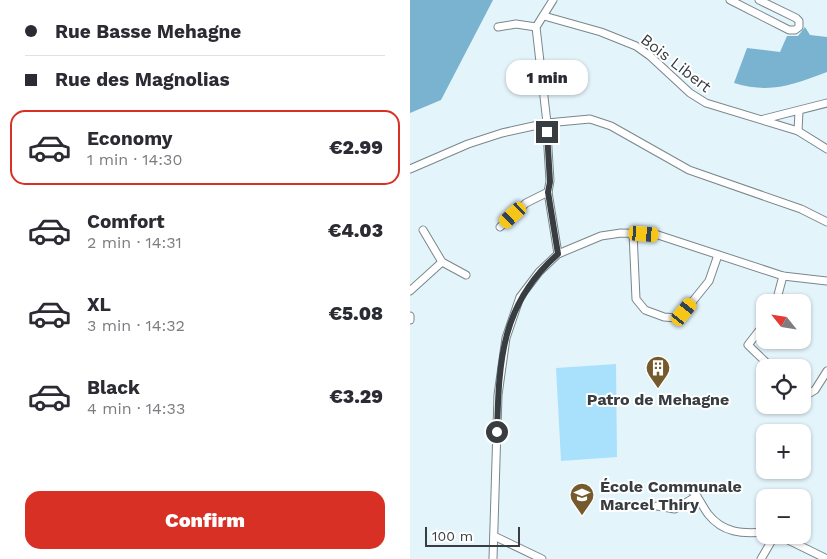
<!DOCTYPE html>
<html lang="en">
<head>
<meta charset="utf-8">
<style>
	:root { --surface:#fff; --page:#f2f2f3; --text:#2b2b33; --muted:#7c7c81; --line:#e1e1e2; --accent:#d93025 }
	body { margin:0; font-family:"Work Sans",sans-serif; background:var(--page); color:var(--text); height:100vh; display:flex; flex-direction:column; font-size:19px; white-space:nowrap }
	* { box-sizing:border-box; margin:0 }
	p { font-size:16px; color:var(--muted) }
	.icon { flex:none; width:28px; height:28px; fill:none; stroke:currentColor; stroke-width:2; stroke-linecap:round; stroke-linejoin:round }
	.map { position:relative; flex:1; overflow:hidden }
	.drawer { display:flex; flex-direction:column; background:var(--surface); width:410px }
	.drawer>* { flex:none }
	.banner { display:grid; align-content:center; height:110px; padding:0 25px; background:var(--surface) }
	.needle { width:32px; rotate:300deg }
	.controls { position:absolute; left:346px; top:294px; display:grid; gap:10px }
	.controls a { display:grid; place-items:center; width:55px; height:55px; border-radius:10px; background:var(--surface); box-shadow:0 1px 4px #0004; font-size:25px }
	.scale { position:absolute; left:15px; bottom:12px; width:95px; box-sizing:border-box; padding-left:5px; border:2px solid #373d40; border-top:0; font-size:14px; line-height:18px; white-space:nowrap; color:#373d40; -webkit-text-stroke:4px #fff; paint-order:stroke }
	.end { position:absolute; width:22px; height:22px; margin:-11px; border:6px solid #373d40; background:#fff; box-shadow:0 0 0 2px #fff }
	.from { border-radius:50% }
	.bubble { position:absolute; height:35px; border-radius:15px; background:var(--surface); box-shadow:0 1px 4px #0004; font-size:16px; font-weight:800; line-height:35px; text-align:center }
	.car { position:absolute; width:15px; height:30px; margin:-15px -8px; border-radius:6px; box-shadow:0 0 4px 1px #0007; background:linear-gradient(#f5c518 24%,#345 0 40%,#f5c518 0 76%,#345 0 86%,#f5c518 0) }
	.banner b { display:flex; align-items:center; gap:18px; height:48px; font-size:19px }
	.banner b+b { border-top:1px solid var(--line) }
	.banner i { width:12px; height:12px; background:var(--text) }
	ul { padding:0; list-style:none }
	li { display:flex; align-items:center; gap:15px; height:75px; margin:0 10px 8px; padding:0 15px; border:2px solid transparent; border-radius:15px }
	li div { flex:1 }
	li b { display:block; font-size:19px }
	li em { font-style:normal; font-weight:800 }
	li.current { border-color:var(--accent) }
	li>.icon { width:45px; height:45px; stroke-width:1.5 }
	.button { display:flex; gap:10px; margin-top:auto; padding:10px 25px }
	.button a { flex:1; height:58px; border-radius:15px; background:var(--accent); color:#fff; font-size:20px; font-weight:800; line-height:58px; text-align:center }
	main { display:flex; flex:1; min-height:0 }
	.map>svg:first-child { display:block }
	.green { fill:#a9e1fd }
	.forest { fill:#79b3cf }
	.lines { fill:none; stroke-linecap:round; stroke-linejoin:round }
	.minor-casing { stroke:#79878d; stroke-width:9 }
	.minor { stroke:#fff; stroke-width:7 }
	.route { stroke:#373d40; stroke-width:6 }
	.labels { text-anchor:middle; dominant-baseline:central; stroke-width:4; stroke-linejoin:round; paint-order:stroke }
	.street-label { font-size:16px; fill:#373d40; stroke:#fff }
	.poi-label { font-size:16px; font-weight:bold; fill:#373d40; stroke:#fff }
</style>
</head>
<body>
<main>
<section class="drawer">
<div class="banner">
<b><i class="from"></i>Rue Basse Mehagne</b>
<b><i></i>Rue des Magnolias</b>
</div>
<ul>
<li class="current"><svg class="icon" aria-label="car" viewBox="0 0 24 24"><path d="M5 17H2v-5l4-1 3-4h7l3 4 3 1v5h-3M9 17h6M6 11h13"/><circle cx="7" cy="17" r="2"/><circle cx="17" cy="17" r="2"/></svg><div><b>Economy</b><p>1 min · 14:30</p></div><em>€2.99</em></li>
<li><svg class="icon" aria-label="car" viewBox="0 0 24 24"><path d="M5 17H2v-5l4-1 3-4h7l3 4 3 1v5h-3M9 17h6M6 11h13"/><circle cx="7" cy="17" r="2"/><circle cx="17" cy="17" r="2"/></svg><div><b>Comfort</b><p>2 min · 14:31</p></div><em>€4.03</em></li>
<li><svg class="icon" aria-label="car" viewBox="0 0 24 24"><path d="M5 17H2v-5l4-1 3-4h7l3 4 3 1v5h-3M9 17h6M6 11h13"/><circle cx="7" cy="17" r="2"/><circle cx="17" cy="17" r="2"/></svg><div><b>XL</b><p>3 min · 14:32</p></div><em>€5.08</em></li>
<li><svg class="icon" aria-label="car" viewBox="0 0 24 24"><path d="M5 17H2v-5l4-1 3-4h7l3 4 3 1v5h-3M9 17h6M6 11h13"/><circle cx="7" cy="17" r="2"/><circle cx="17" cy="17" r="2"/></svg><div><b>Black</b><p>4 min · 14:33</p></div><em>€3.29</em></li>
</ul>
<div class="button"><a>Confirm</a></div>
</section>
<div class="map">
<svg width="417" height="559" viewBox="0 0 417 559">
	<rect width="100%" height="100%" fill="#e4f4fb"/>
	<path class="green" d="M206,364L207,457L151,461L146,368Z"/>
	<g class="forest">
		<path d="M0,0H83L31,100L0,113Z"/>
		<path d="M395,27L400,35L417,37V72C382,85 361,94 324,83L337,48L370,52L377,36H388Z"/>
	</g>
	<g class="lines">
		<defs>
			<g id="minor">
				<path d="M320,0L379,30H385L389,27V21L386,18L349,0"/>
				<path d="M134,16L191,32L226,46L240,56L280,93L296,103L388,131L417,149"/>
				<path d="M88,27L106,24L126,27"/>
				<path d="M354,119L417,103"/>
				<path d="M137,123L126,27L143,0"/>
				<path d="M388,131L389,111"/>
				<path d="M137,132L140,181L138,192"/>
				<path d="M0,169L58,144L92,133L137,123L180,119L201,126L279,170L391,209L417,222"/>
				<path d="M90,227L116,203L138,192L148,254"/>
				<path d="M13,230L32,262L56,275"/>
				<path d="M223,233L226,299L235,310L254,317L267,318L274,312L299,281L308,255"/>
				<path d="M0,291L32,262"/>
				<path d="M366,302L373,276"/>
				<path d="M0,316V320"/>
				<path d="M355,323L338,345L362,368"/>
				<path d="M392,392L400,393L405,390L417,371"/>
				<path d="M282,491C289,497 292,506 298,514C313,533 332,534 355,532"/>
				<path d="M247,506L265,509L287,496"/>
				<path d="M368,535L417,559"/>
				<path d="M84,536L132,559"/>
				<path d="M83,559L88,395L96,338L110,297L129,272L148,254L191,236L211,233L245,234L373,276L417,281"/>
				<path d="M351,559L365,535"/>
			</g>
		</defs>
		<use href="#minor" class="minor-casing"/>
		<use href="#minor" class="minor"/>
	</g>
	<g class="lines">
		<path class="route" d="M87,432C89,360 91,304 148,254L138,192L140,182L137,132"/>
	</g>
	<defs>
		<symbol id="building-pin" viewBox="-11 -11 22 30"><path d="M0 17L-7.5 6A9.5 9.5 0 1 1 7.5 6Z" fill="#745a2c" stroke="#fff"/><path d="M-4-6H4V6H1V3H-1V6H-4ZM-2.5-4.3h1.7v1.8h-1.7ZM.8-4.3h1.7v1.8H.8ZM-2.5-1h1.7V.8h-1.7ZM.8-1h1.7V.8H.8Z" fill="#fff"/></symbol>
		<symbol id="school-pin" viewBox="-11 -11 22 30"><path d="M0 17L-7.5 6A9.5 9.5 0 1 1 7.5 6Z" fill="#745a2c" stroke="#fff"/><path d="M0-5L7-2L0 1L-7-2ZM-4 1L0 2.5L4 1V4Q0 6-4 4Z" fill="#fff"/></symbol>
	</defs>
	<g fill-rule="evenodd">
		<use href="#building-pin" x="234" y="354" width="28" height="38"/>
		<use href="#school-pin" x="158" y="481" width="28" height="38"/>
	</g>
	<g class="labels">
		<g class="street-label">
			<text transform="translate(266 63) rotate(38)">Bois Libert</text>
		</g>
		<g class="poi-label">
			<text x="248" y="399">Patro de Mehagne</text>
			<text x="190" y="486" text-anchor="start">École Communale<tspan x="190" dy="18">Marcel Thiry</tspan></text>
		</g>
	</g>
</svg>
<div class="controls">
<a><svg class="needle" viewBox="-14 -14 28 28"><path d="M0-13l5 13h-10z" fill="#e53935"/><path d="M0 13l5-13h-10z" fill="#7c7c81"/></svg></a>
<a><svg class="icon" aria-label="locate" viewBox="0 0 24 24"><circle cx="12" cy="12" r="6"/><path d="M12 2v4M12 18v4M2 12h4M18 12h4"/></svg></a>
<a>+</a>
<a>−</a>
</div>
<div class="scale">100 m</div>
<i class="end from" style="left:87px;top:432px"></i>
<i class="end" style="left:137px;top:132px"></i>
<div class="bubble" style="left:96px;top:60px;width:82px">1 min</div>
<i class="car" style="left:103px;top:215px;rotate:227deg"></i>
<i class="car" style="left:234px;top:234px;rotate:94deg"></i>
<i class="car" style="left:274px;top:312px;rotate:39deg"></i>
</div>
</main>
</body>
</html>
